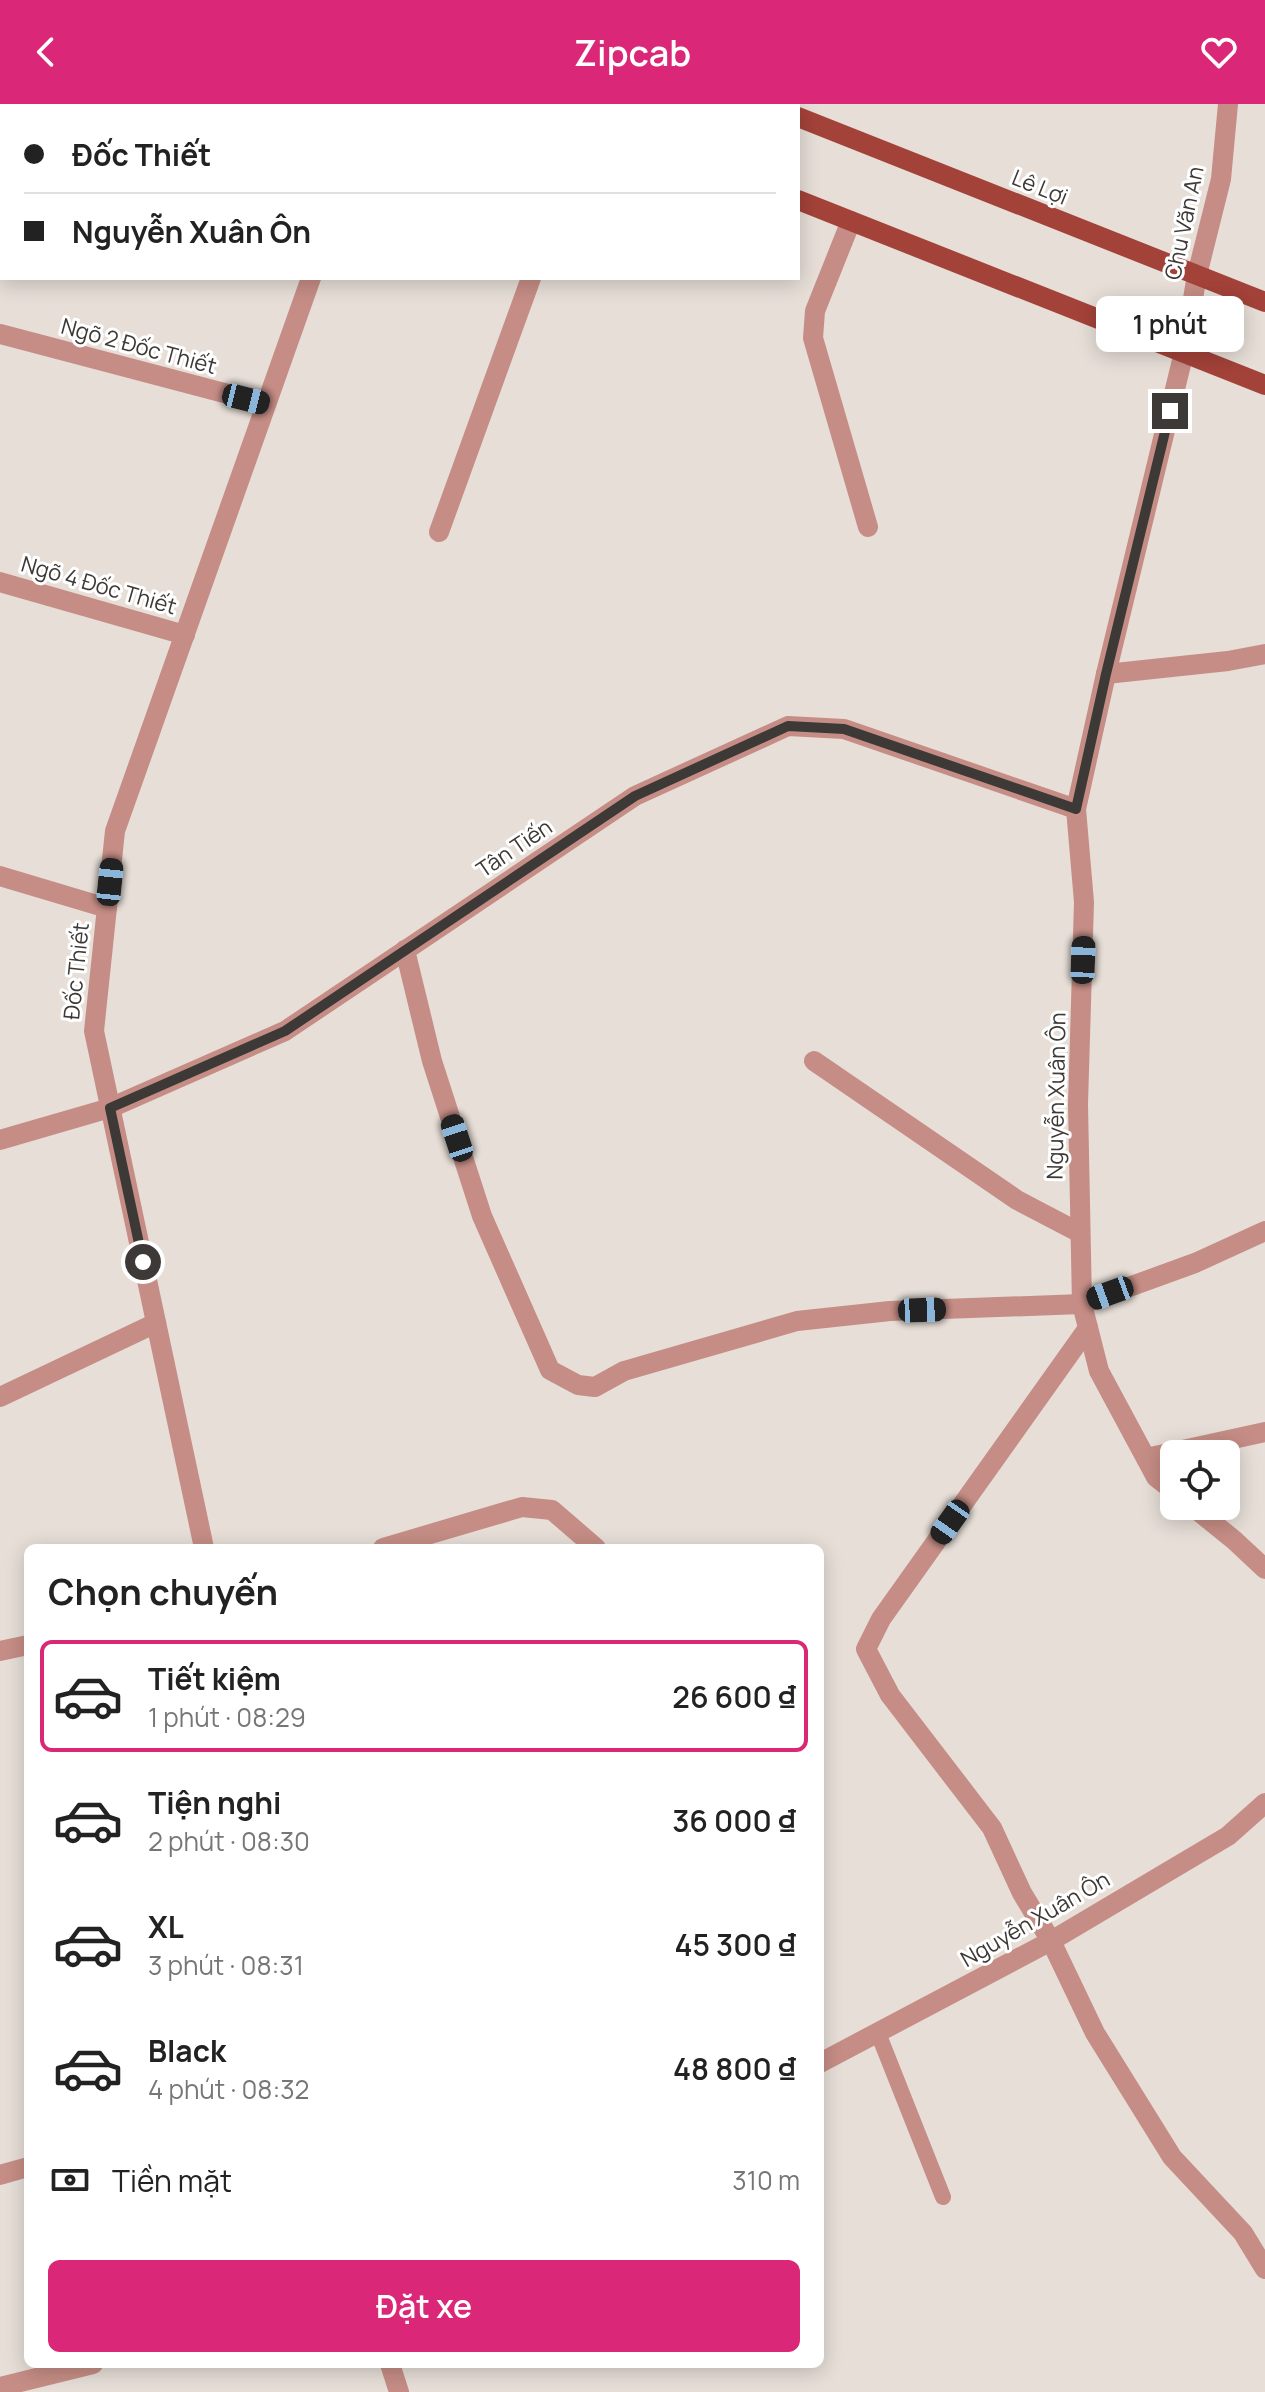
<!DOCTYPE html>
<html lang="vi">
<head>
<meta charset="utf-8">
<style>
	:root { --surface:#fff; --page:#f2f2f2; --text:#222; --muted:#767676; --line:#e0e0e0; --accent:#db2777 }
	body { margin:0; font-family:Manrope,sans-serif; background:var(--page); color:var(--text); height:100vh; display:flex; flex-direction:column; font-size:30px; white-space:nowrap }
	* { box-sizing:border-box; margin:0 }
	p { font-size:26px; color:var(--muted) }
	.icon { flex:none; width:44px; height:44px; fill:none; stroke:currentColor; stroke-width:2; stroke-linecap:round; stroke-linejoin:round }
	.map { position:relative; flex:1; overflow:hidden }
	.sheet { position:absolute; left:24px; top:1440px; width:800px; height:824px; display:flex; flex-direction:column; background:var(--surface); border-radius:12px; box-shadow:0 4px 20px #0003 }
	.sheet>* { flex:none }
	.hud { position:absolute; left:0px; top:0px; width:800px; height:176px; box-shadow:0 4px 20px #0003; display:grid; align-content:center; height:176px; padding:0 24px; background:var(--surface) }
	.tools { position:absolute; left:1160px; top:1336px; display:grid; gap:16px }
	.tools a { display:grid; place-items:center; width:80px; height:80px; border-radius:12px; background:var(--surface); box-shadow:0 4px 20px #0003; font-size:40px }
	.end { position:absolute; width:36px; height:36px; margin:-18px; border:10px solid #3c3936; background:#fff; box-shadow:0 0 0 4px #fff }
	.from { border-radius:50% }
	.bubble { position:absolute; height:56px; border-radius:12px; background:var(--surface); box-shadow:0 4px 20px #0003; font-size:26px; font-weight:600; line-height:56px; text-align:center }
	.car { position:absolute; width:24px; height:48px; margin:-24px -12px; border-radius:10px; box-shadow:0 0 6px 2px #0007; background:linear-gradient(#222 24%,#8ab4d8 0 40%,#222 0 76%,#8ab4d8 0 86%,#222 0) }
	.hud b { display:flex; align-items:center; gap:28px; height:76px; font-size:30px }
	.hud b+b { border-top:2px solid var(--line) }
	.hud i { width:20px; height:20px; background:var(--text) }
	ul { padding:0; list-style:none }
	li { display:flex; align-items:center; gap:24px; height:112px; margin:0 16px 12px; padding:0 8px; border:4px solid transparent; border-radius:12px }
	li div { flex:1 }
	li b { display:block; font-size:30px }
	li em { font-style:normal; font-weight:600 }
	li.selected { border-color:var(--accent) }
	li>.icon { width:72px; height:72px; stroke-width:1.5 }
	h2 { padding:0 24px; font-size:36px; line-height:96px }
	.pay { display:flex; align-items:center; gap:20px; height:88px; padding:0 24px; font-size:30px }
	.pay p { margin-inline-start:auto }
	.primary-button { display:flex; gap:16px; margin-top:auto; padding:16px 24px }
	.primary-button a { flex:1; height:92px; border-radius:12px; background:var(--accent); color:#fff; font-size:32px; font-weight:600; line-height:92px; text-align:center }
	header { display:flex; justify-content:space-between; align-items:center; height:104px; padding:0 24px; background:var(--accent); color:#fff; font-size:36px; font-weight:600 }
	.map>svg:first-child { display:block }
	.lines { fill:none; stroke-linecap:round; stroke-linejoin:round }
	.service { stroke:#c58d85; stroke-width:16 }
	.minor { stroke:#c58d85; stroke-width:20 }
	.tertiary { stroke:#c58d85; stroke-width:20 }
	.primary { stroke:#a34239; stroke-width:20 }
	.route { stroke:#3c3936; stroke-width:10 }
	.labels { text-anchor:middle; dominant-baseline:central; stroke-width:6; stroke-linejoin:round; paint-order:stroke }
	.street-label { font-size:22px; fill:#3c3936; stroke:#fff }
</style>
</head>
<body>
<header><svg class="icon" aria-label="back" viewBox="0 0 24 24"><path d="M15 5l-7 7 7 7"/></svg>Zipcab<svg class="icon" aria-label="heart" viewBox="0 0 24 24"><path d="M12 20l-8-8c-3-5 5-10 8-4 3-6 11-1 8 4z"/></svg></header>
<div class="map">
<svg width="1265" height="2288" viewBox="0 0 1265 2288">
	<rect width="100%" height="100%" fill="#e6ded7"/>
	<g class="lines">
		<path class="service" d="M878,1929L943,2093"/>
		<g class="minor">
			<path d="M851,117L815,207L813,234L868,423"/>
			<path d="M0,230L266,300"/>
			<path d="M439,428L531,174"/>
			<path d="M0,478L185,531"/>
			<path d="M1106,570L1228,557L1265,550"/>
			<path d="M0,772L107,804"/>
			<path d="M405,846L432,957L482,1112L550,1266L578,1281L595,1283L624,1267L797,1217L890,1207L1082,1200L1195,1159L1265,1127"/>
			<path d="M814,957L1017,1096L1080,1129"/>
			<path d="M0,1036L110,1004L285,927L635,692L788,622L844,625L1076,705"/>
			<path d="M1088,1224L881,1515L866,1545L890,1591L992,1724L1022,1789L1051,1837L1095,1929L1172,2053L1243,2129L1265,2165"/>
			<path d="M0,1293L156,1219"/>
			<path d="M1146,1354L1265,1328"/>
			<path d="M1174,1387L1156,1373L1099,1267L1082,1200L1078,1000L1084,798L1076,705L1106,570L1184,248L1197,171L1221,75L1228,0"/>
			<path d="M1192,1402L1234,1436L1265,1465"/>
			<path d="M383,1444L522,1403L552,1406L596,1444"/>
			<path d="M0,1547L28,1541"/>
			<path d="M820,1959L1051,1837L1228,1732L1265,1699"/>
			<path d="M0,2071L28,2063"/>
			<path d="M0,2283L93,2260"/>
		</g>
		<g class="tertiary">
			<path d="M373,2V0"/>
			<path d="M204,1444L94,927L115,727L311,174"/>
			<path d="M390,2260L399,2288"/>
		</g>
		<g class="primary">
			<path d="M556,0L561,2"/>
			<path d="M766,0L771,2"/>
			<path d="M798,13L1265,198"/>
			<path d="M798,96L1265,281"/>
		</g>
	</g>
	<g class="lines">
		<path class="route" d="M143,1158L110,1004L285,927L635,692L788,622L844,625L1076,705L1106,570L1170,307"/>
	</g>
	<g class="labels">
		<g class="street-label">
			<text transform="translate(1040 83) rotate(22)">Lê Lợi</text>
			<text transform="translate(1184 119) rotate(-78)">Chu Văn An</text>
			<text transform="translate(139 242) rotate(15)">Ngõ 2 Đốc Thiết</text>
			<text transform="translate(99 481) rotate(16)">Ngõ 4 Đốc Thiết</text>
			<text transform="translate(514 744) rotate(-34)">Tân Tiến</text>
			<text transform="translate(76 867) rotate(-84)">Đốc Thiết</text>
			<text transform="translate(1056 992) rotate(-89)">Nguyễn Xuân Ôn</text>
			<text transform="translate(1035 1815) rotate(-30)">Nguyễn Xuân Ôn</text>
		</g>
	</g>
</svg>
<div class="tools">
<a><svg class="icon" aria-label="locate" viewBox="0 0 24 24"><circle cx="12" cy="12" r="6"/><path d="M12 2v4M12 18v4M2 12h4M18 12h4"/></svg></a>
</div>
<i class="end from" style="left:143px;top:1158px"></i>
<i class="end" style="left:1170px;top:307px"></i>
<div class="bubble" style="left:1096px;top:192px;width:148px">1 phút</div>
<i class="car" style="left:246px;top:295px;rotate:104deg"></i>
<i class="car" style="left:110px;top:778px;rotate:6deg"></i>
<i class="car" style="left:1083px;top:856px;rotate:2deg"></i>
<i class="car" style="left:457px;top:1034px;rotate:342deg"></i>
<i class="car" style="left:1110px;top:1189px;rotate:250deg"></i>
<i class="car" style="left:922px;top:1206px;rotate:88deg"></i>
<i class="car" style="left:950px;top:1418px;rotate:215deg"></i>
<div class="hud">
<b><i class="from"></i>Đốc Thiết</b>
<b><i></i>Nguyễn Xuân Ôn</b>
</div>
<section class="sheet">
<h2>Chọn chuyến</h2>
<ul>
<li class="selected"><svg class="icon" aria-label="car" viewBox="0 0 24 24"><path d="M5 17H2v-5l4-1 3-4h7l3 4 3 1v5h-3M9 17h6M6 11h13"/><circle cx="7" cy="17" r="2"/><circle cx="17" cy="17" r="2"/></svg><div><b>Tiết kiệm</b><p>1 phút · 08:29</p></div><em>26 600 ₫</em></li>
<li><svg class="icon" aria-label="car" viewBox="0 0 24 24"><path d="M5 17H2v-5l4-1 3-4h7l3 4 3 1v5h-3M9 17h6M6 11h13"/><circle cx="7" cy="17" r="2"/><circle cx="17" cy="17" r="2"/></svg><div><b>Tiện nghi</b><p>2 phút · 08:30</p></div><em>36 000 ₫</em></li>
<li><svg class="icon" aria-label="car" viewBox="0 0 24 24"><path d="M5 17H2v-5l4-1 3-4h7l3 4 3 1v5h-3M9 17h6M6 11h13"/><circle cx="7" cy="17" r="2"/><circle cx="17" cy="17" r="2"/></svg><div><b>XL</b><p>3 phút · 08:31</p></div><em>45 300 ₫</em></li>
<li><svg class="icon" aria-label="car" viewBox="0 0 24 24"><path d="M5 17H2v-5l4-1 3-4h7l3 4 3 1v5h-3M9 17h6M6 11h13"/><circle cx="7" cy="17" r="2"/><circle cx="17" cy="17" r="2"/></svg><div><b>Black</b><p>4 phút · 08:32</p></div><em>48 800 ₫</em></li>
</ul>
<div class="pay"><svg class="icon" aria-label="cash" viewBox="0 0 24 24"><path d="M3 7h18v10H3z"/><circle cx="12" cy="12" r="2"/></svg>Tiền mặt<p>310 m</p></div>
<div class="primary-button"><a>Đặt xe</a></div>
</section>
</div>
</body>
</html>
